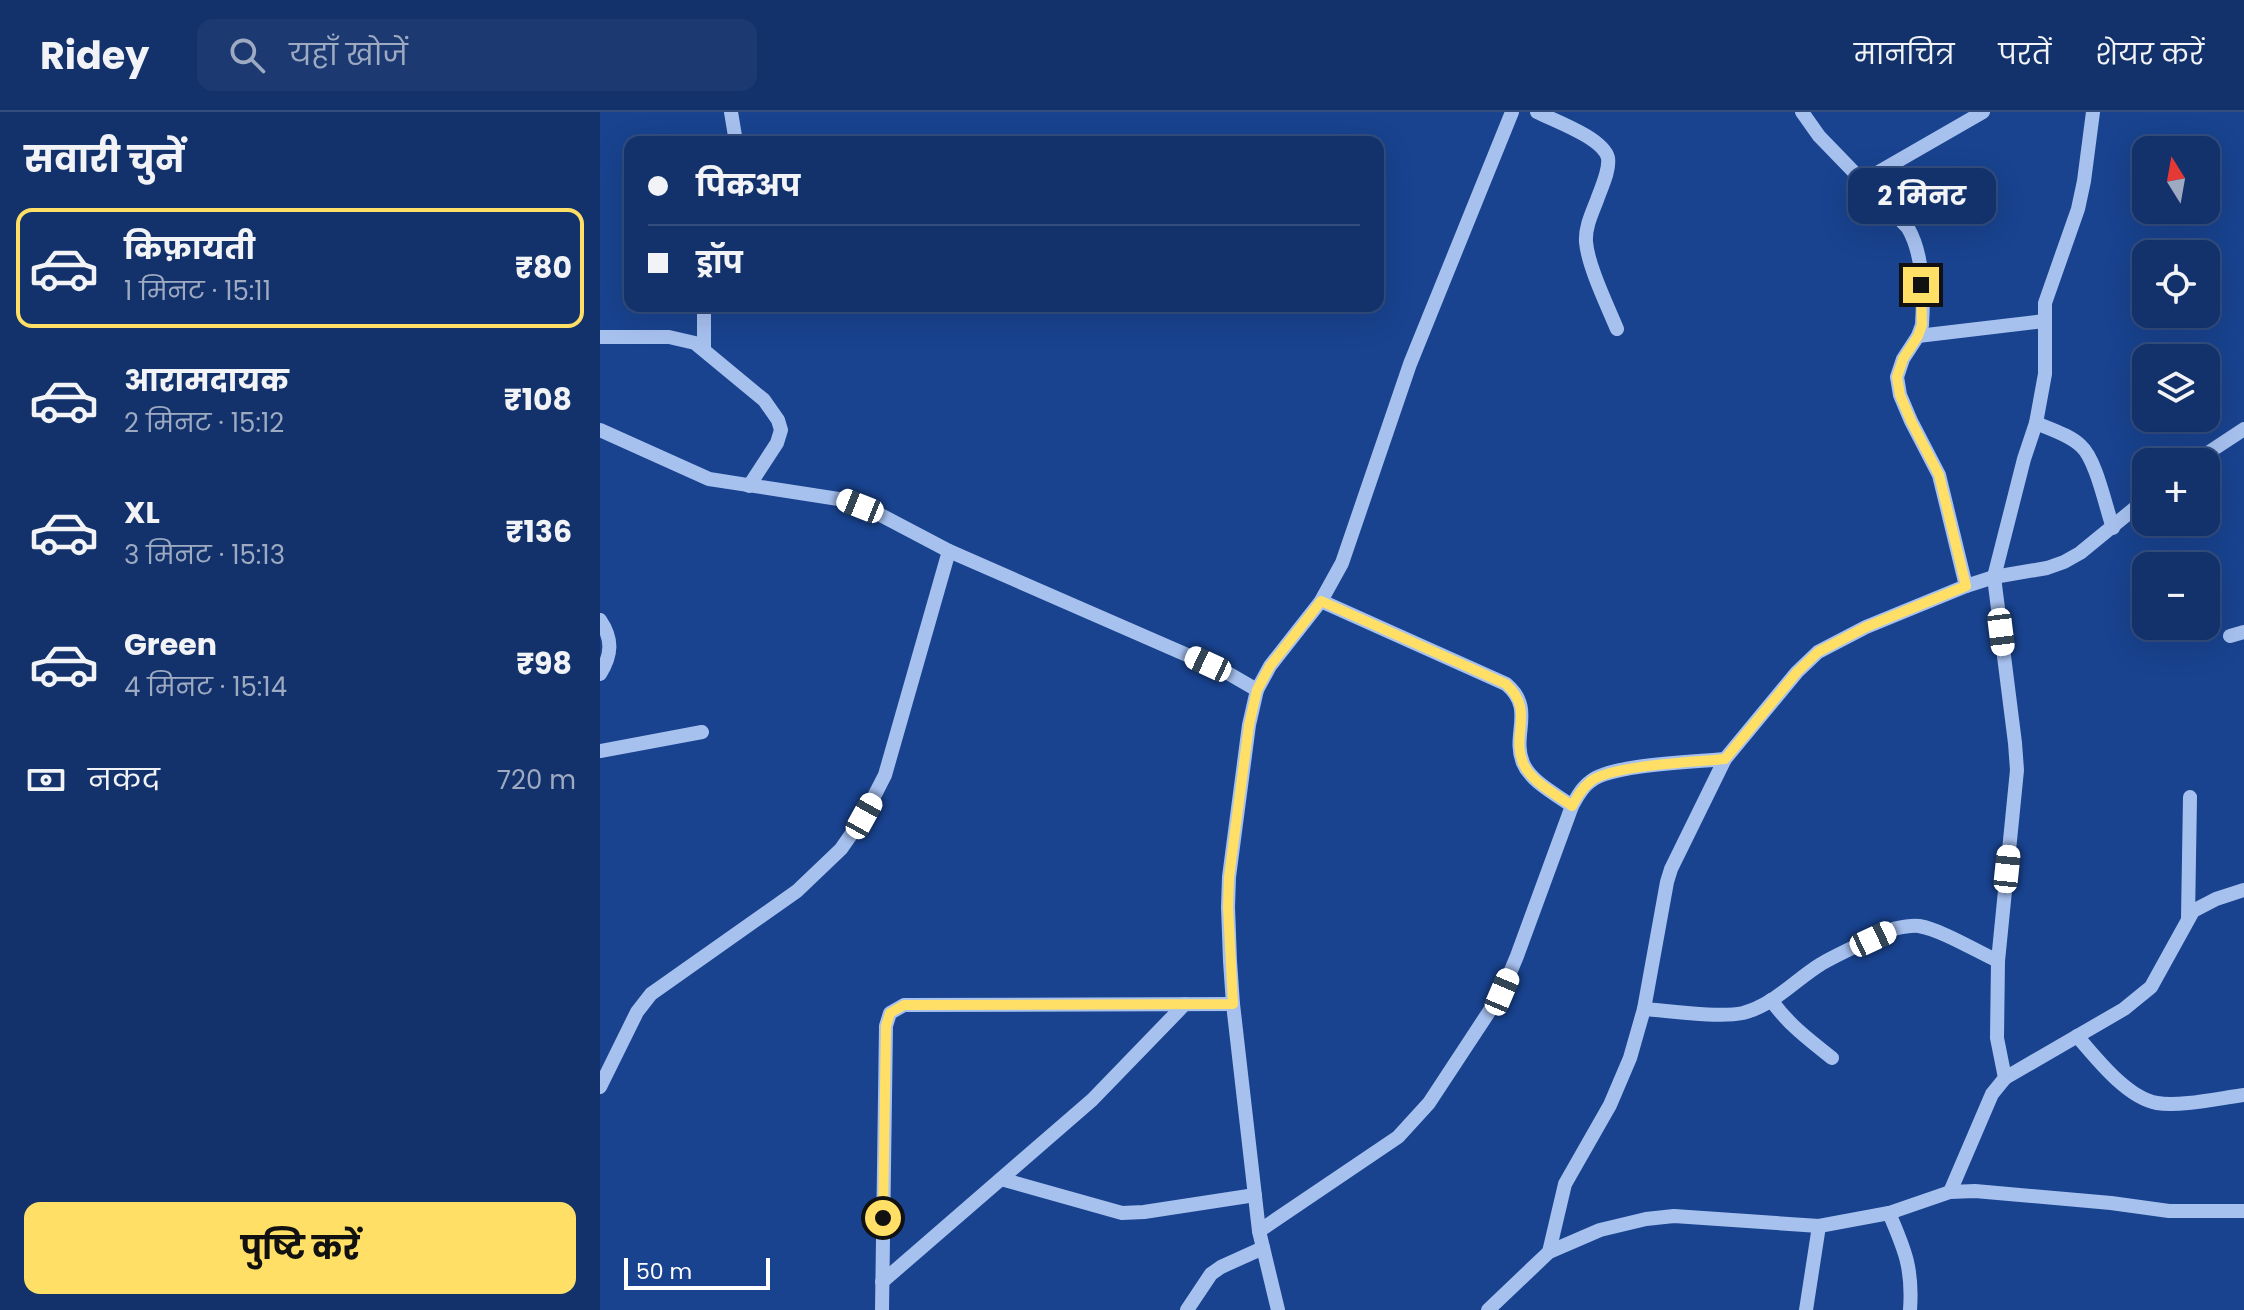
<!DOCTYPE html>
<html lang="hi">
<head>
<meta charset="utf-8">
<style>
	:root { --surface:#13326b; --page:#1c3a71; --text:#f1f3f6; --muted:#9daac1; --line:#324d7e; --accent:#ffdf65 }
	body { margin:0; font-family:Poppins,"Noto Sans Devanagari",sans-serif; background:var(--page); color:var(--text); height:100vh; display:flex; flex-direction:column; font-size:30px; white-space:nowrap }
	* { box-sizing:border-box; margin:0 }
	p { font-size:26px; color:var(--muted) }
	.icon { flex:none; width:44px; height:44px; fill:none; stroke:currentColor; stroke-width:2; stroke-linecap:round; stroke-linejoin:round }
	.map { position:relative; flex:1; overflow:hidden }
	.side { display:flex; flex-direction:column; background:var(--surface); width:600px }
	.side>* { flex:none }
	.guide { position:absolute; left:24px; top:24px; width:760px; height:176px; border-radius:16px; box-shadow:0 8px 32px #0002,0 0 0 2px var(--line); display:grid; align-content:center; height:176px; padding:0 24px; background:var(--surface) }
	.needle { width:52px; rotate:349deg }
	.controls { position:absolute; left:1532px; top:24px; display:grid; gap:16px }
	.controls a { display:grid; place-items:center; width:88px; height:88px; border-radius:16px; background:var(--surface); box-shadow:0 8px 32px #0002,0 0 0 2px var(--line); font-size:40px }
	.scale { position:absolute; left:24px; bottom:20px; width:146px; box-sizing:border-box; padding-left:8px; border:4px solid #fff; border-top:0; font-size:22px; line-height:28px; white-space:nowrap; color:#fff; -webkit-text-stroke:6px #19438f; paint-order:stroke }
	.end { position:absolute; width:36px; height:36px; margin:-18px; border:10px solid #ffdf65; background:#111; box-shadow:0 0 0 4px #111 }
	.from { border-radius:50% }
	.bubble { position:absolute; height:56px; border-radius:16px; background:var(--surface); box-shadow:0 8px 32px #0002,0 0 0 2px var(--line); font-size:26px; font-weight:700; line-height:56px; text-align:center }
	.car { position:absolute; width:24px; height:48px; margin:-24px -12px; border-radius:10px; box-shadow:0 0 6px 2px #0007; background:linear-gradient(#fff 24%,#345 0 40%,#fff 0 76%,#345 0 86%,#fff 0) }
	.guide b { display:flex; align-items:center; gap:28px; height:76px; font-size:30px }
	.guide b+b { border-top:2px solid var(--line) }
	.guide i { width:20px; height:20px; background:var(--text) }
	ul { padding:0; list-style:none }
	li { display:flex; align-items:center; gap:24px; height:120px; margin:0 16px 12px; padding:0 8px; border:4px solid transparent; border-radius:16px }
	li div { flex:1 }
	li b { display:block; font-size:30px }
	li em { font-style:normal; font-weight:700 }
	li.selected { border-color:var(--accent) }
	li>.icon { width:72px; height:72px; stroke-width:1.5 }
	h2 { padding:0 24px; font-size:36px; line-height:96px }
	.pay { display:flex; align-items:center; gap:20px; height:88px; padding:0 24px; font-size:30px }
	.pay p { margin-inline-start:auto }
	.primary-button { display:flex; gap:16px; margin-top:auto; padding:16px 24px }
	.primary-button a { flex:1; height:92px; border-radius:16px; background:var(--accent); color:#111; font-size:32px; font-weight:700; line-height:92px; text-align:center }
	header { display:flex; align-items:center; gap:48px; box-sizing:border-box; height:112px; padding:0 40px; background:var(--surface); border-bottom:2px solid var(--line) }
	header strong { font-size:38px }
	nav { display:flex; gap:44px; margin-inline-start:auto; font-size:28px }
	.search { width:560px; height:72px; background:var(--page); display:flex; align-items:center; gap:20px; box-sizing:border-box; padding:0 28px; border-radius:16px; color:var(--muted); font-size:30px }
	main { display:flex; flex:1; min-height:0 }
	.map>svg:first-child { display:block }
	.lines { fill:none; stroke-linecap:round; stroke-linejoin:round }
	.minor { stroke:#a7c1ef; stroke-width:14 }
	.route { stroke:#ffdf65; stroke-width:10 }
</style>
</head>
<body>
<header>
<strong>Ridey</strong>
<div class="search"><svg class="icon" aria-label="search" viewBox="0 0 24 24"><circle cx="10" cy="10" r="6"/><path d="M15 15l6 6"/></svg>यहाँ खोजें</div>
<nav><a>मानचित्र</a><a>परतें</a><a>शेयर करें</a></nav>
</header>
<main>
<section class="side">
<h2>सवारी चुनें</h2>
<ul>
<li class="selected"><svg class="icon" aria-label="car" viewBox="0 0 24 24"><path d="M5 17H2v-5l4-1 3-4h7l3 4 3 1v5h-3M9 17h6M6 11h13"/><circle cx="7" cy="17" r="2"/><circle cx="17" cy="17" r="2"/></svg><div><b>किफ़ायती</b><p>1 मिनट · 15:11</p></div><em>₹80</em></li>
<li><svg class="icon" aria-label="car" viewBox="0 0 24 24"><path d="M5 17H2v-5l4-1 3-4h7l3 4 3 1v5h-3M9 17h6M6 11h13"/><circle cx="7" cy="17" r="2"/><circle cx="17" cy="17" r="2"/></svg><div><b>आरामदायक</b><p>2 मिनट · 15:12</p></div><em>₹108</em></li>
<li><svg class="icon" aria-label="car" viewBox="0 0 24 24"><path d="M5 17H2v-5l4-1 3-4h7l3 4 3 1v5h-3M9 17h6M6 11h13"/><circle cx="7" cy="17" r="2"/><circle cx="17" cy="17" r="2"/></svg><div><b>XL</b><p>3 मिनट · 15:13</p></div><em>₹136</em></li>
<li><svg class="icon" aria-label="car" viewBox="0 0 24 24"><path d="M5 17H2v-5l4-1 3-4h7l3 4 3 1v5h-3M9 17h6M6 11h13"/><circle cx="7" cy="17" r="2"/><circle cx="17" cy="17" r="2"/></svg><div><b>Green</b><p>4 मिनट · 15:14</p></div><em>₹98</em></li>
</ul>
<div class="pay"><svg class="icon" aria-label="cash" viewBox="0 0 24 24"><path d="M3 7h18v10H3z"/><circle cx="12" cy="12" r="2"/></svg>नकद<p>720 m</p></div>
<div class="primary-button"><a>पुष्टि करें</a></div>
</section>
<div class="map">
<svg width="1644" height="1198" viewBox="0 0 1644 1198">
	<rect width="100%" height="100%" fill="#19438f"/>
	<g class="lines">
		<g class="minor">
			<path d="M131,0L136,30"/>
			<path d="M937,0C955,9 1003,26 1008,46C1010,59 1001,76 997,88C992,101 985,115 986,130C988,154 1007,193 1017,217"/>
			<path d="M1202,0L1219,24L1308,116C1323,142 1324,183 1322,213L1318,224L1303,247L1297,265L1300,283L1311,309L1339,363L1366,474"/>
			<path d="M1263,69L1383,0"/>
			<path d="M1318,224L1444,209"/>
			<path d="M0,225H69L95,231L164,288L178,308L181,318L177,331L149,374"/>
			<path d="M104,237V194"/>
			<path d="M1436,311C1450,317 1470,323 1481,334C1496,347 1506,396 1513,416"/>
			<path d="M0,318L109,367L245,388L275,400L349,439L626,560L657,578"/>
			<path d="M1594,350L1644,317"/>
			<path d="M721,489L906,572C936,597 911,622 923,651C931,670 956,682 972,694"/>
			<path d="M0,508C13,527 12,543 0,562"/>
			<path d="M1630,524L1644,520"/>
			<path d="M0,639L102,620"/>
			<path d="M1588,806L1590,685"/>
			<path d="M1171,888C1188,912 1209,928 1232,946"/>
			<path d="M1044,897C1071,899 1119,906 1143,901C1174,893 1195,868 1221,852C1244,839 1269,828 1293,817C1302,815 1310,813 1319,814C1342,818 1376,839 1398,849"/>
			<path d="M1477,924C1496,946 1527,986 1557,991C1580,995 1620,986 1644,983"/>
			<path d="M1405,966L1397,926L1398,849L1417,658L1415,631L1394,465L1424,347L1436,311L1445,262V191L1478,97L1484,69L1493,0"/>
			<path d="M0,975L37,900L51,882L197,779L241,737L264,704L285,663L349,439"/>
			<path d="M401,1067L522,1101L544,1100L655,1083"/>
			<path d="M1350,1080L1392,982L1405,966L1524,897L1551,875L1593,799L1616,787L1644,778"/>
			<path d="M1289,1101C1305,1138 1313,1157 1310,1198"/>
			<path d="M659,1119L798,1025L829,991L902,880L917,844L972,694C977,685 982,675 991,669C1012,652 1096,650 1125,647"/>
			<path d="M949,1140L965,1072L1010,993L1030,946L1044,897L1067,770L1071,757L1125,647L1197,560L1218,540L1266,515L1366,474L1394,465L1447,456L1464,450L1480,441L1546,387"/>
			<path d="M282,1170L492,988L585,892"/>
			<path d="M282,1198L286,914L290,901L304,893L633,892"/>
			<path d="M587,1198L611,1162L621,1155L663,1136"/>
			<path d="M678,1198L659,1119L633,892L630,849L628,795L629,765L649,613L657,578L670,554L721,489L742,451L810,252L912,0"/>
			<path d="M888,1198L949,1140L1000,1118L1046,1107L1074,1104L1219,1114L1289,1101L1350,1080L1375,1079L1511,1091L1569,1099H1644"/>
			<path d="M1206,1198L1219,1114"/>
		</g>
	</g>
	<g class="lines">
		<path class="route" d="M283,1106L286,914L290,901L304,893L633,892L628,795L629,765L649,613L657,578L670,554L721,489L906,572C935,598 911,622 923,651C931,670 956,682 972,694C977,685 982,676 991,669C1012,653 1096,650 1125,647L1197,560L1218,540L1266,515L1366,474L1339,363L1311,309L1300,283L1297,265L1303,247L1318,224L1322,213L1321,173"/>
	</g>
</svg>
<div class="controls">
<a><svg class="needle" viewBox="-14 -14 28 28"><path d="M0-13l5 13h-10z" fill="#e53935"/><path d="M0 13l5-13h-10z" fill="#9daac1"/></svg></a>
<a><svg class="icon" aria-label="locate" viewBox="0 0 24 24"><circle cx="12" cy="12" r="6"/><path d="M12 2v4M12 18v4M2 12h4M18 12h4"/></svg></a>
<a><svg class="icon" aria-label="layers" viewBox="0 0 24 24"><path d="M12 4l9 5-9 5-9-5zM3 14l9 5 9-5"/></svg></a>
<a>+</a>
<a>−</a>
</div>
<div class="scale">50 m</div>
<i class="end from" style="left:283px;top:1106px"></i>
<i class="end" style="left:1321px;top:173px"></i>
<div class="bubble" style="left:1248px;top:56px;width:148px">2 मिनट</div>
<i class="car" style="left:260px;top:394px;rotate:292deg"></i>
<i class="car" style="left:1401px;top:520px;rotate:173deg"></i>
<i class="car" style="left:608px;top:552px;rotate:295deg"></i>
<i class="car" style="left:264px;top:704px;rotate:29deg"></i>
<i class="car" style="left:1407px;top:757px;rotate:6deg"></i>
<i class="car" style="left:1273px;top:827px;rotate:65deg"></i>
<i class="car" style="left:902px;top:880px;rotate:23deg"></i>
<div class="guide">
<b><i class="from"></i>पिकअप</b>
<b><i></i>ड्रॉप</b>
</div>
</div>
</main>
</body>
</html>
